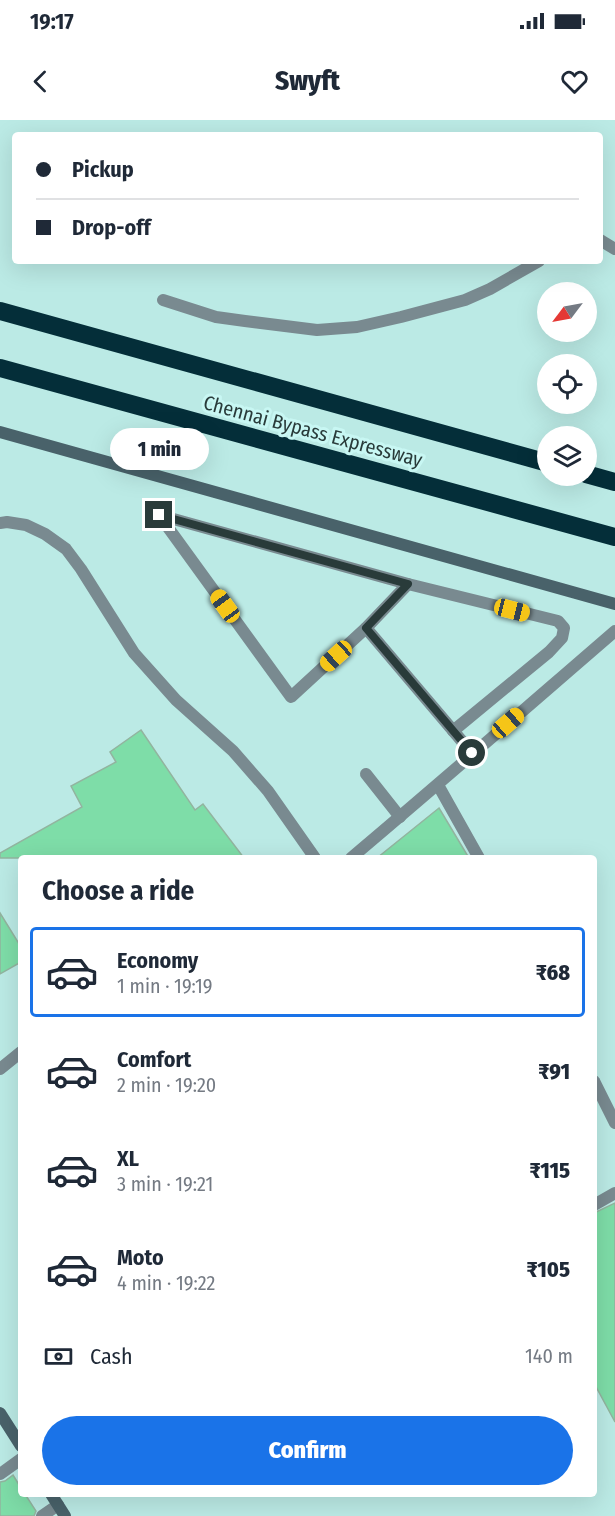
<!DOCTYPE html>
<html lang="en">
<head>
<meta charset="utf-8">
<style>
	:root { --surface:#fff; --page:#f6f6f7; --text:#1f2937; --muted:#747a83; --line:#e0e1e3; --accent:#1a73e8 }
	body { margin:0; font-family:"Fira Sans Condensed",sans-serif; background:var(--page); color:var(--text); height:100vh; display:flex; flex-direction:column; font-size:22px; white-space:nowrap }
	* { box-sizing:border-box; margin:0 }
	p { font-size:20px; color:var(--muted) }
	.icon { flex:none; width:33px; height:33px; fill:none; stroke:currentColor; stroke-width:2; stroke-linecap:round; stroke-linejoin:round }
	.map { position:relative; flex:1; overflow:hidden }
	.panel { position:absolute; left:18px; top:735px; width:579px; height:642px; display:flex; flex-direction:column; background:var(--surface); border-radius:6px; box-shadow:0 6px 24px #0002 }
	.panel>* { flex:none }
	.banner { position:absolute; left:12px; top:12px; width:591px; height:132px; border-radius:6px; box-shadow:0 6px 24px #0002; display:grid; align-content:center; height:132px; padding:0 24px; background:var(--surface) }
	.needle { width:39px; rotate:238deg }
	.tools { position:absolute; left:537px; top:162px; display:grid; gap:12px }
	.tools a { display:grid; place-items:center; width:60px; height:60px; border-radius:50%; background:var(--surface); box-shadow:0 6px 24px #0002; font-size:30px }
	.end { position:absolute; width:27px; height:27px; margin:-14px; border:8px solid #293b3a; background:#fff; box-shadow:0 0 0 3px #fff }
	.from { border-radius:50% }
	.bubble { position:absolute; height:42px; border-radius:21px; background:var(--surface); box-shadow:0 6px 24px #0002; font-size:20px; font-weight:800; line-height:42px; text-align:center }
	.car { position:absolute; width:18px; height:36px; margin:-18px -9px; border-radius:8px; box-shadow:0 0 4px 2px #0007; background:linear-gradient(#f5c518 24%,#345 0 40%,#f5c518 0 76%,#345 0 86%,#f5c518 0) }
	.banner b { display:flex; align-items:center; gap:21px; height:57px; font-size:22px }
	.banner b+b { border-top:2px solid var(--line) }
	.banner i { width:15px; height:15px; background:var(--text) }
	ul { padding:0; list-style:none }
	li { display:flex; align-items:center; gap:18px; height:90px; margin:0 12px 9px; padding:0 12px; border:3px solid transparent; border-radius:6px }
	li div { flex:1 }
	li b { display:block; font-size:22px }
	li em { font-style:normal; font-weight:800 }
	li.current { border-color:var(--accent) }
	li>.icon { width:54px; height:54px; stroke-width:1.5 }
	h2 { padding:0 24px; font-size:27px; line-height:72px }
	.pay { display:flex; align-items:center; gap:15px; height:66px; padding:0 24px; font-size:22px }
	.pay p { margin-inline-start:auto }
	.button { display:flex; gap:12px; margin-top:auto; padding:12px 24px }
	.button a { flex:1; height:69px; border-radius:36px; background:var(--accent); color:#fff; font-size:24px; font-weight:800; line-height:69px; text-align:center }
	.status { display:flex; justify-content:space-between; align-items:center; height:42px; padding:0 30px; background:var(--surface); direction:ltr }
	.status svg { height:16px; fill:currentColor }
	header { display:flex; justify-content:space-between; align-items:center; height:78px; padding:0 24px; background:var(--surface); font-size:27px; font-weight:800 }
	.map>svg:first-child { display:block }
	.building { fill:#7edda8; stroke:#92b49f; stroke-width:1.5 }
	.lines { fill:none; stroke-linecap:round; stroke-linejoin:round }
	.lane { stroke:#798a90; stroke-width:12 }
	.street { stroke:#798a90; stroke-width:12 }
	.secondary { stroke:#49626a; stroke-width:12 }
	.highway { stroke:#042e39; stroke-width:18 }
	.route { stroke:#293b3a; stroke-width:8 }
	.labels { text-anchor:middle; dominant-baseline:central; stroke-width:6; stroke-linejoin:round; paint-order:stroke }
	.street-label { font-size:20px; fill:#293b3a; stroke:#c8f7f3 }
</style>
</head>
<body>
<div class="status"><b>19:17</b><svg viewBox="0 0 49 12"><path d="M0 12V9h3v3zM5 12V6h3v6zM10 12V3h3v9zM15 12V0h3v12zM26 1h20v11H26zM47 4h2v5h-2z"/></svg></div>
<header><svg class="icon" aria-label="back" viewBox="0 0 24 24"><path d="M15 5l-7 7 7 7"/></svg>Swyft<svg class="icon" aria-label="heart" viewBox="0 0 24 24"><path d="M12 20l-8-8c-3-5 5-10 8-4 3-6 11-1 8 4z"/></svg></header>
<div class="map">
<svg width="615" height="1396" viewBox="0 0 615 1396">
	<rect width="100%" height="100%" fill="#bbeae5"/>
	<g class="building">
		<path d="M141,610L195,690L203,684L244,738H0V733L82,687L71,666L116,642L110,632Z"/>
		<path d="M439,688L469,738H377Z"/>
		<path d="M0,793L21,827V842L0,854Z"/>
		<path d="M615,1083V1302L594,1263V1093Z"/>
		<path d="M13,1355L21,1368V1374H25L36,1391L34,1396H0V1362L5,1361Z"/>
	</g>
	<g class="lines">
		<g class="lane">
			<path d="M600,120L615,129"/>
			<path d="M163,180L216,197L245,201L317,210L357,207L401,197L465,180L490,169L539,141"/>
			<path d="M0,403L7,402L26,405L45,414L66,429L81,449L134,533L176,580L233,631L268,671L315,738"/>
			<path d="M366,654L400,697"/>
			<path d="M438,665L479,738"/>
			<path d="M594,961L615,1003"/>
			<path d="M594,1085L615,1073"/>
		</g>
		<g class="street">
			<path d="M159,395L408,464L366,508L472,633"/>
			<path d="M159,395L291,577L366,508"/>
			<path d="M408,464L558,501L564,508L562,518L549,532L453,611"/>
			<path d="M351,738C440,663 527,587 615,511"/>
			<path d="M0,949L21,932"/>
			<path d="M0,1354L21,1339"/>
			<path d="M42,1396L58,1385"/>
		</g>
		<g class="secondary">
			<path d="M0,312L615,484"/>
			<path d="M0,1293L21,1326"/>
			<path d="M51,1374L65,1396"/>
		</g>
		<g class="highway">
			<path d="M0,191L548,343"/>
			<path d="M0,248L615,417"/>
			<path d="M586,354L615,362"/>
		</g>
	</g>
	<g class="lines">
		<path class="route" d="M159,395L408,464L366,508L472,633"/>
	</g>
	<g class="labels">
		<g class="street-label">
			<text transform="translate(313 311) rotate(15)">Chennai Bypass Expressway</text>
		</g>
	</g>
</svg>
<div class="tools">
<a><svg class="needle" viewBox="-14 -14 28 28"><path d="M0-13l5 13h-10z" fill="#e53935"/><path d="M0 13l5-13h-10z" fill="#747a83"/></svg></a>
<a><svg class="icon" aria-label="locate" viewBox="0 0 24 24"><circle cx="12" cy="12" r="6"/><path d="M12 2v4M12 18v4M2 12h4M18 12h4"/></svg></a>
<a><svg class="icon" aria-label="layers" viewBox="0 0 24 24"><path d="M12 4l9 5-9 5-9-5zM3 14l9 5 9-5"/></svg></a>
</div>
<i class="end from" style="left:472px;top:633px"></i>
<i class="end" style="left:159px;top:395px"></i>
<div class="bubble" style="left:110px;top:308px;width:99px">1 min</div>
<i class="car" style="left:225px;top:486px;rotate:324deg"></i>
<i class="car" style="left:512px;top:490px;rotate:104deg"></i>
<i class="car" style="left:336px;top:536px;rotate:228deg"></i>
<i class="car" style="left:508px;top:603px;rotate:49deg"></i>
<div class="banner">
<b><i class="from"></i>Pickup</b>
<b><i></i>Drop-off</b>
</div>
<section class="panel">
<h2>Choose a ride</h2>
<ul>
<li class="current"><svg class="icon" aria-label="car" viewBox="0 0 24 24"><path d="M5 17H2v-5l4-1 3-4h7l3 4 3 1v5h-3M9 17h6M6 11h13"/><circle cx="7" cy="17" r="2"/><circle cx="17" cy="17" r="2"/></svg><div><b>Economy</b><p>1 min · 19:19</p></div><em>₹68</em></li>
<li><svg class="icon" aria-label="car" viewBox="0 0 24 24"><path d="M5 17H2v-5l4-1 3-4h7l3 4 3 1v5h-3M9 17h6M6 11h13"/><circle cx="7" cy="17" r="2"/><circle cx="17" cy="17" r="2"/></svg><div><b>Comfort</b><p>2 min · 19:20</p></div><em>₹91</em></li>
<li><svg class="icon" aria-label="car" viewBox="0 0 24 24"><path d="M5 17H2v-5l4-1 3-4h7l3 4 3 1v5h-3M9 17h6M6 11h13"/><circle cx="7" cy="17" r="2"/><circle cx="17" cy="17" r="2"/></svg><div><b>XL</b><p>3 min · 19:21</p></div><em>₹115</em></li>
<li><svg class="icon" aria-label="car" viewBox="0 0 24 24"><path d="M5 17H2v-5l4-1 3-4h7l3 4 3 1v5h-3M9 17h6M6 11h13"/><circle cx="7" cy="17" r="2"/><circle cx="17" cy="17" r="2"/></svg><div><b>Moto</b><p>4 min · 19:22</p></div><em>₹105</em></li>
</ul>
<div class="pay"><svg class="icon" aria-label="cash" viewBox="0 0 24 24"><path d="M3 7h18v10H3z"/><circle cx="12" cy="12" r="2"/></svg>Cash<p>140 m</p></div>
<div class="button"><a>Confirm</a></div>
</section>
</div>
</body>
</html>
